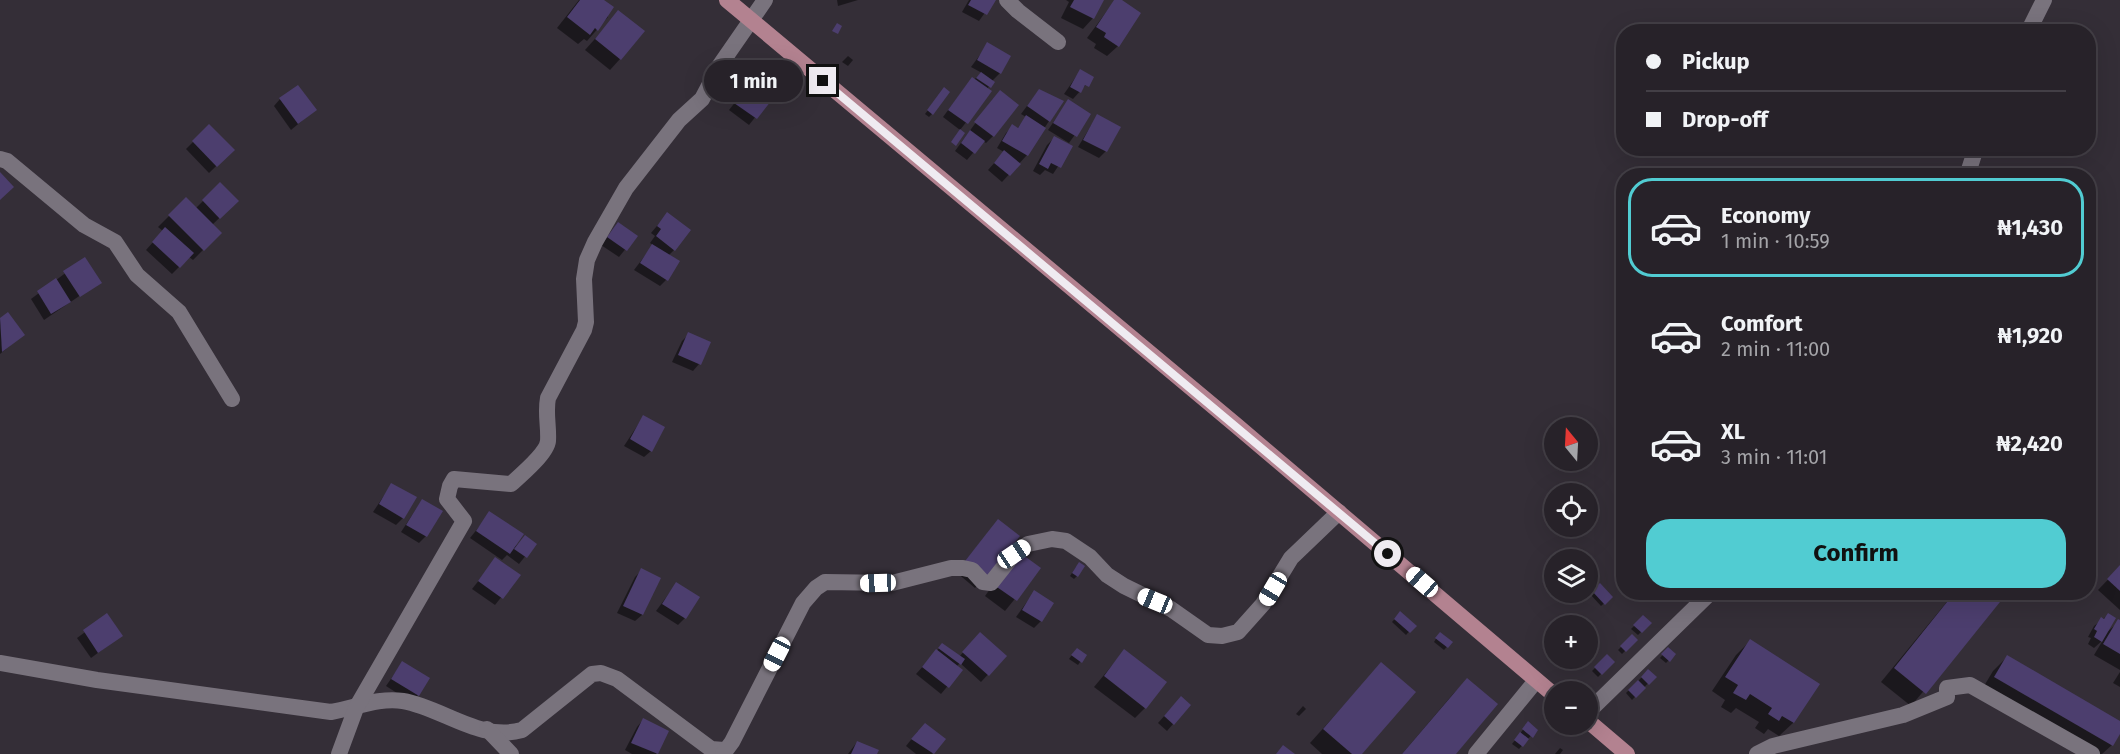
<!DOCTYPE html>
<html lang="en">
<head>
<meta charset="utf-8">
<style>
	:root { --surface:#272229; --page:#332f35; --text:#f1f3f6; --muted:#a4a4a8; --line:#433f46; --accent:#51ccd2 }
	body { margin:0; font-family:"Fira Sans",sans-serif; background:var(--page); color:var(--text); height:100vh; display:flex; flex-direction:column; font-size:22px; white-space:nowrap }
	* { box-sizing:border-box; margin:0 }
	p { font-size:20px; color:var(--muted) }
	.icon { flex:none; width:33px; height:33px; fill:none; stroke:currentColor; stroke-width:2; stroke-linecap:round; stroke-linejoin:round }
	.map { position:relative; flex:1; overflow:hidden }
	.details { position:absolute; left:1616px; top:168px; width:480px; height:432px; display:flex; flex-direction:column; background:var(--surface); border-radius:24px; box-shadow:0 6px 24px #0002,0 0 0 2px var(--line) }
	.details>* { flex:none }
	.top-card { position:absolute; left:1616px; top:24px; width:480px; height:132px; border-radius:24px; box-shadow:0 6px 24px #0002,0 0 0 2px var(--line); display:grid; align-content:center; height:132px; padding:0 30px; background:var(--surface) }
	.needle { width:39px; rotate:342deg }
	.tools { position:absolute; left:1544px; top:417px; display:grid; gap:12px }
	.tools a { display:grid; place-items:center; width:54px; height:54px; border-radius:50%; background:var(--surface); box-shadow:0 6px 24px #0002,0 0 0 2px var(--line); font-size:30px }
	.end { position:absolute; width:27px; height:27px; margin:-14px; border:8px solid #efebf1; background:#111; box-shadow:0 0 0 3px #111 }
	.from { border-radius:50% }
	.bubble { position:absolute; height:42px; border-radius:21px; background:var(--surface); box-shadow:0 6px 24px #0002,0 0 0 2px var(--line); font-size:20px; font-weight:700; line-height:42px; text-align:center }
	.car { position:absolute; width:18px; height:36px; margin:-18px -9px; border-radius:8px; box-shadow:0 0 4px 2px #0007; background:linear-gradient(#fff 24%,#345 0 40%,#fff 0 76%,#345 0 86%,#fff 0) }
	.top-card b { display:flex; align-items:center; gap:21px; height:57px; font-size:22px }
	.top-card b+b { border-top:2px solid var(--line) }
	.top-card i { width:15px; height:15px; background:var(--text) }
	ul { padding:10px 0 0; list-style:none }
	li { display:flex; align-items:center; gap:18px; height:99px; margin:0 12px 9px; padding:0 18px; border:3px solid transparent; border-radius:24px }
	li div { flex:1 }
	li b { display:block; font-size:22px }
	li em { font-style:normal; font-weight:700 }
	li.current { border-color:var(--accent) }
	li>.icon { width:54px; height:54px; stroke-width:1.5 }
	.cta { display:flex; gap:12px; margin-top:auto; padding:12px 30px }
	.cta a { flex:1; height:69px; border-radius:24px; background:var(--accent); color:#111; font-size:24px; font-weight:700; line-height:69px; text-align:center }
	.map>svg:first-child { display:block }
	.shadow { fill:#0007 }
	.building { fill:#4c3e6e }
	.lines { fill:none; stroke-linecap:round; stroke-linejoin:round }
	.minor { stroke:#79737d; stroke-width:16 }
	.primary { stroke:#b38290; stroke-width:16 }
	.route { stroke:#efebf1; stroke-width:8 }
</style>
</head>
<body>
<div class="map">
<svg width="2120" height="754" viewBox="0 0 2120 754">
	<rect width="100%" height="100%" fill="#342e37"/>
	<g class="shadow">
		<path d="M579,0H602L608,17L587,41L584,39L578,44L557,28Z"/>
		<path d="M837,0H858L838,6Z"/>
		<path d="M969,0H994L979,21L962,12Z"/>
		<path d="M1066,0H1102L1093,18L1083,29L1061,18L1069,2Z"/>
		<path d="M1115,0H1119L1118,46L1107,56L1094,48L1096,44L1087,38Z"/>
		<path d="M619,12L620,59L610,70L585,50Z"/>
		<path d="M988,44L1000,73L991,82L987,90L990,92L960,130L943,117L966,86L982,73L971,67Z"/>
		<path d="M848,56L853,60L848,66L842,62Z"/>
		<path d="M1080,71L1092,78L1073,99L1064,94Z"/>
		<path d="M748,86L768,101L749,125L729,110Z"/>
		<path d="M1039,90L1049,121L1027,155L1002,182L988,170L1004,152L997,148L1006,133L1013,126L1017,129L1026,117L1021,114Z"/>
		<path d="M942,92L932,114L929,117L925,114Z"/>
		<path d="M280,99L315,110L291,130L274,106Z"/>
		<path d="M993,99L1017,105L993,136L986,143L983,141L967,160L955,151Z"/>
		<path d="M1068,101L1089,115L1069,143L1048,130Z"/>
		<path d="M1097,116L1106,151L1099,158L1078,147Z"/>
		<path d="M209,126L233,150L209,173L186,149Z"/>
		<path d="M1054,138L1071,147L1053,174L1045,170L1040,175L1033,171L1047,145Z"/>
		<path d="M220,184L237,201L212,225L220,233L193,260L189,257L172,274L146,250L163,231L158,227L186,199L195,209Z"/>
		<path d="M667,214L674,250L668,256L666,280L660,286L634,270L653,245L650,243L655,236L651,233Z"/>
		<path d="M618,224L636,236L619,257L601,245Z"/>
		<path d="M84,259L100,282L44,320L31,299Z"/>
		<path d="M8,314L23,335L0,354V319Z"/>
		<path d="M689,334L699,364L693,371L672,362L682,341Z"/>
		<path d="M643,417L651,451L644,457L624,446Z"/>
		<path d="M391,485L403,518L396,525L373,512Z"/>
		<path d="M422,500L426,536L419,543L401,532Z"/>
		<path d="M490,513L516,546L525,537L535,544L519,564L507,555L502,560L470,538Z"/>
		<path d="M998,521L986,577L975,588L956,572Z"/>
		<path d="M496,559L519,575L495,605L472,589Z"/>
		<path d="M1008,564L1039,569L1005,611L985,596Z"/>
		<path d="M1076,567L1077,576L1074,579L1070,576Z"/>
		<path d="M2120,567V610L2098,590Z"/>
		<path d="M642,570L659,578L642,615L635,621L617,613L635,577Z"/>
		<path d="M676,584L685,618L678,625L656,611Z"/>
		<path d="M1599,585L1611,597L1601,606L1590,594Z"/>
		<path d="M1034,592L1041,621L1034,628L1016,617Z"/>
		<path d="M1955,592H2007L1911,706L1881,682Z"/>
		<path d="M1400,613L1414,626L1406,635L1392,622Z"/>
		<path d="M2108,615L2107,632L2120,621V670L2094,655L2103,640L2094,648L2088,644L2091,638L2088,637L2094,626Z"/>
		<path d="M107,616L121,636L91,658L77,638Z"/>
		<path d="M1643,617L1650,623L1638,635L1631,629Z"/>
		<path d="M1632,636L1636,640L1622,654L1618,650Z"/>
		<path d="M1437,637L1451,642L1444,650L1434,642Z"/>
		<path d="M973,641L1005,656L981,682L960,663L956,667L961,670L941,694L916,674L942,645L959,657Z"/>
		<path d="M1750,641L1818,684L1793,723L1779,736L1768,729L1764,734L1755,728L1759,722L1736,708L1731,713L1721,707L1725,700L1712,691L1736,655Z"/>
		<path d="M1668,649L1674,655L1666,663L1660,658Z"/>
		<path d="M1124,651L1145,708L1135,718L1094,687Z"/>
		<path d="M1074,652L1085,655L1078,665L1069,659Z"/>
		<path d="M1607,656L1613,662L1598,677L1592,671Z"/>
		<path d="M2007,657L2120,723V731L2112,745L2102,754H2089L1981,691L1993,671Z"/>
		<path d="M402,663L418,695L411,702L386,686Z"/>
		<path d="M1381,664L1360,754H1322L1310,743Z"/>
		<path d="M1648,671L1654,677L1632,700L1626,693Z"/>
		<path d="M2120,672V687L2113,683Z"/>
		<path d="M1467,680L1454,754H1402L1453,694Z"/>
		<path d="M1174,705L1173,724L1167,731L1158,723Z"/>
		<path d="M1303,706L1306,709L1299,716L1296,714Z"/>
		<path d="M643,720L667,731L656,754H632L625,750L637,727Z"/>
		<path d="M1528,723L1536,730L1519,749L1512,744Z"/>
		<path d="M918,731L944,739L932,754H916L906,746Z"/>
		<path d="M857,742L876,754H848Z"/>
		<path d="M1560,748L1563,750L1560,754H1555Z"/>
	</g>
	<g class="building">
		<path d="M580,0H604L614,7L598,31L595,28L590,35L567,17Z"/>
		<path d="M971,0H996L987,15L968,5Z"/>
		<path d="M1074,0H1104L1094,19L1070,7Z"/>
		<path d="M1114,0H1122L1141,13L1119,47L1104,37L1106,33L1096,27Z"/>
		<path d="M618,10L645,31L621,60L595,39Z"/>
		<path d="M837,23L842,26L838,34L832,31Z"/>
		<path d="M987,42L1011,56L1001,74L977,60Z"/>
		<path d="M1080,69L1094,77L1089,87L1085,85L1081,93L1070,87Z"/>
		<path d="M981,72L995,82L991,88L976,78Z"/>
		<path d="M972,77L992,91L968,124L948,110Z"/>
		<path d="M748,84L771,101L757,119L734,103Z"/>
		<path d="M298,85L317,110L298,124L279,98Z"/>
		<path d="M944,87L950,92L933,115L927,110Z"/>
		<path d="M1039,89L1064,101L1050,122L1027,106Z"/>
		<path d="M1000,90L1019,105L994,137L974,122Z"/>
		<path d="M1068,99L1091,114L1077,137L1053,123Z"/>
		<path d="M1097,114L1121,127L1107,152L1083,140Z"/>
		<path d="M1026,115L1046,128L1028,156L1002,141L1012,124L1018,128Z"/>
		<path d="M209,124L235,150L217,167L192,141Z"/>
		<path d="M960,129L965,133L956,146L951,142Z"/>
		<path d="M970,130L985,141L975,154L961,143Z"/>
		<path d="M1054,136L1073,146L1061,168L1051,163L1048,169L1039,164Z"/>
		<path d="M1004,150L1021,164L1010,176L994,163Z"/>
		<path d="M0,172L14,187L0,200Z"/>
		<path d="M220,182L239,201L220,219L202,200Z"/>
		<path d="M186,197L222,233L204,251L168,215Z"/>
		<path d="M667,212L691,230L675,251L656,236L661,229L657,226Z"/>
		<path d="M618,222L638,236L627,251L607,237Z"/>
		<path d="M165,227L194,253L180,268L152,242Z"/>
		<path d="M652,244L680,261L668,281L640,263Z"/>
		<path d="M85,257L102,283L80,297L63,271Z"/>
		<path d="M56,278L71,302L51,314L37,291Z"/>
		<path d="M8,312L25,335L2,352L0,318Z"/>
		<path d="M688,332L711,342L701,365L678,355Z"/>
		<path d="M643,415L665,427L652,452L630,439Z"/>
		<path d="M2088,474L2097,482L2088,493Z"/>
		<path d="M391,483L417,497L404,519L379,504Z"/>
		<path d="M422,499L443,511L427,537L406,525Z"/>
		<path d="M489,511L524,534L510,554L476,531Z"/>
		<path d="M998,519L1020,536L987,578L965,561Z"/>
		<path d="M525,535L537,544L527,558L514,549Z"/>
		<path d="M1019,552L1041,568L1017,601L994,585Z"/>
		<path d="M495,557L521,575L503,599L478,581Z"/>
		<path d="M1079,562L1085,566L1078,577L1072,573Z"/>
		<path d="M2120,565V591L2107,579Z"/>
		<path d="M641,568L661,578L643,615L623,606Z"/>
		<path d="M676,582L700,597L686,619L662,604Z"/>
		<path d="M1600,583L1613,597L1605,605L1591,590Z"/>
		<path d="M1034,590L1054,603L1042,622L1022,610Z"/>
		<path d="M1955,592H2008L1926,694L1894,668Z"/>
		<path d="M1400,611L1417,626L1410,633L1394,619Z"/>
		<path d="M107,613L123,636L98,653L83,630Z"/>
		<path d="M2108,613L2116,618L2102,642L2094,637L2097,631L2094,629L2101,617L2104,619Z"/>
		<path d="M1643,615L1652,623L1642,633L1633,625Z"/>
		<path d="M2118,619L2120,620V654L2103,644Z"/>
		<path d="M980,632L1007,656L989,676L962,652Z"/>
		<path d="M1440,632L1453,642L1448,648L1435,638Z"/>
		<path d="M1632,634L1638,640L1626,652L1620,646Z"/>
		<path d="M1750,639L1820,684L1794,723L1782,716L1779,721L1768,714L1772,708L1750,694L1746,700L1733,693L1738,685L1725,677Z"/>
		<path d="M942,643L965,659L961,665L938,648Z"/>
		<path d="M1668,647L1676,654L1670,662L1661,654Z"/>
		<path d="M1077,648L1087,655L1082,663L1071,655Z"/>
		<path d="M936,649L963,670L949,688L922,667Z"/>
		<path d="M1124,649L1167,682L1146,709L1104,676Z"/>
		<path d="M1607,654L1615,662L1602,675L1594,667Z"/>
		<path d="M2007,655L2120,721V734L2113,746L1994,677Z"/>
		<path d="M402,661L430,678L419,696L391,679Z"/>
		<path d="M1381,662L1416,692L1362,754H1352L1323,729Z"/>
		<path d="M1648,669L1657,677L1649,685L1641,677Z"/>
		<path d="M1467,678L1498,704L1456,754H1402Z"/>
		<path d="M1638,680L1646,688L1636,698L1628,690Z"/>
		<path d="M1181,696L1191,705L1174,725L1164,716Z"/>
		<path d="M643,718L669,731L658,754L631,743Z"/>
		<path d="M1528,721L1538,730L1533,738L1522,729Z"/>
		<path d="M925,723L946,739L934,754L911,739Z"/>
		<path d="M1520,732L1529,739L1523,747L1514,740Z"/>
		<path d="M857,741L879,750L877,754H851Z"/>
		<path d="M1283,745L1295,754H1276Z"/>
	</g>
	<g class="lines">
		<g class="minor">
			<path d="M1007,0L1018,11L1058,42"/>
			<path d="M2028,32L2044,0"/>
			<path d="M0,159L7,161L84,225L115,242L137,275L179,312L232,399"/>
			<path d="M1967,176L1976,148"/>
			<path d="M0,663L97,680L331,712C355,708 379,697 403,701C443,708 480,742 522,730L592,674L601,673L617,679L711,749L724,750"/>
			<path d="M1587,713L1711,592"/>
			<path d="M487,729L511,754"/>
			<path d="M339,754L356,708L464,521L447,499L450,486L454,479L511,484C520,476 547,453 548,441C549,426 545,413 548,398L584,330L586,322L584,279L587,260L595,242L626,188L679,120L702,99L720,65L765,0"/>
			<path d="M723,754L732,742L803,603L816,588L825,582L892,583L951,568H963L972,570L983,582L991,583L1014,554L1028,544L1052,539L1066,541L1090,557L1107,575L1124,586L1171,609L1208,635L1222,636L1238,632L1263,604L1291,558L1339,512"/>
			<path d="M1476,754L1535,682"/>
			<path d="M1757,754L1773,746L1903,715L1947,697V688L1970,685L2092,754"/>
		</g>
		<g class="primary">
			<path d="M727,0L1237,426L1554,695"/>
			<path d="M1587,720L1627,754"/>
		</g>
	</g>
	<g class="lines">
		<path class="route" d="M823,81L1388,554"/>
	</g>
</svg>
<div class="tools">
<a><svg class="needle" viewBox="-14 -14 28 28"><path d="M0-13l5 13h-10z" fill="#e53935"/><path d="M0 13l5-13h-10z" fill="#a4a4a8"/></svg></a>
<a><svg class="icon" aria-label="locate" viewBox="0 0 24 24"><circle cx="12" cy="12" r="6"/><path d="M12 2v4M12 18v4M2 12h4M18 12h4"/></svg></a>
<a><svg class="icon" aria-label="layers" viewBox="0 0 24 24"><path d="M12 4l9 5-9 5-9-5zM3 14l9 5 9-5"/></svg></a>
<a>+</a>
<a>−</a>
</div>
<i class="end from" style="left:1388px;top:554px"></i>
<i class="end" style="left:823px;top:81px"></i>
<div class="bubble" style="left:704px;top:60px;width:99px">1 min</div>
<i class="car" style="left:1014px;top:554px;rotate:56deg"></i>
<i class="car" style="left:1422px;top:582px;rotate:311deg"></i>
<i class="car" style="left:878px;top:583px;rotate:268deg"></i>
<i class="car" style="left:1273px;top:589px;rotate:211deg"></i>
<i class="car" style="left:1155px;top:601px;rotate:292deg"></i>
<i class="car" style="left:777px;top:654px;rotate:207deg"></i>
<div class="top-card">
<b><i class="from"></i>Pickup</b>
<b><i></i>Drop-off</b>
</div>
<section class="details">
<ul>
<li class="current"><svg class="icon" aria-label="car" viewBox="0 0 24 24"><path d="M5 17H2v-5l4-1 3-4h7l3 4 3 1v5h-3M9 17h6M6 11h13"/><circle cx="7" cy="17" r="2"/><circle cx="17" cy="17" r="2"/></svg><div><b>Economy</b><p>1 min · 10:59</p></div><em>₦1,430</em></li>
<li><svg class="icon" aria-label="car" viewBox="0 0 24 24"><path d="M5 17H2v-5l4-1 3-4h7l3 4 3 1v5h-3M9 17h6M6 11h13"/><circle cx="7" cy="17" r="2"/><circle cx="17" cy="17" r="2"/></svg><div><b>Comfort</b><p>2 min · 11:00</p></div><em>₦1,920</em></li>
<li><svg class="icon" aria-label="car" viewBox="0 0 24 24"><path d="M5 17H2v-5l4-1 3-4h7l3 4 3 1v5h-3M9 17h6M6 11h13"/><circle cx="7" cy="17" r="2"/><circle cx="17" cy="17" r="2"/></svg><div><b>XL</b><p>3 min · 11:01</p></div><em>₦2,420</em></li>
</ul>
<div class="cta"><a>Confirm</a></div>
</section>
</div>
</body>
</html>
